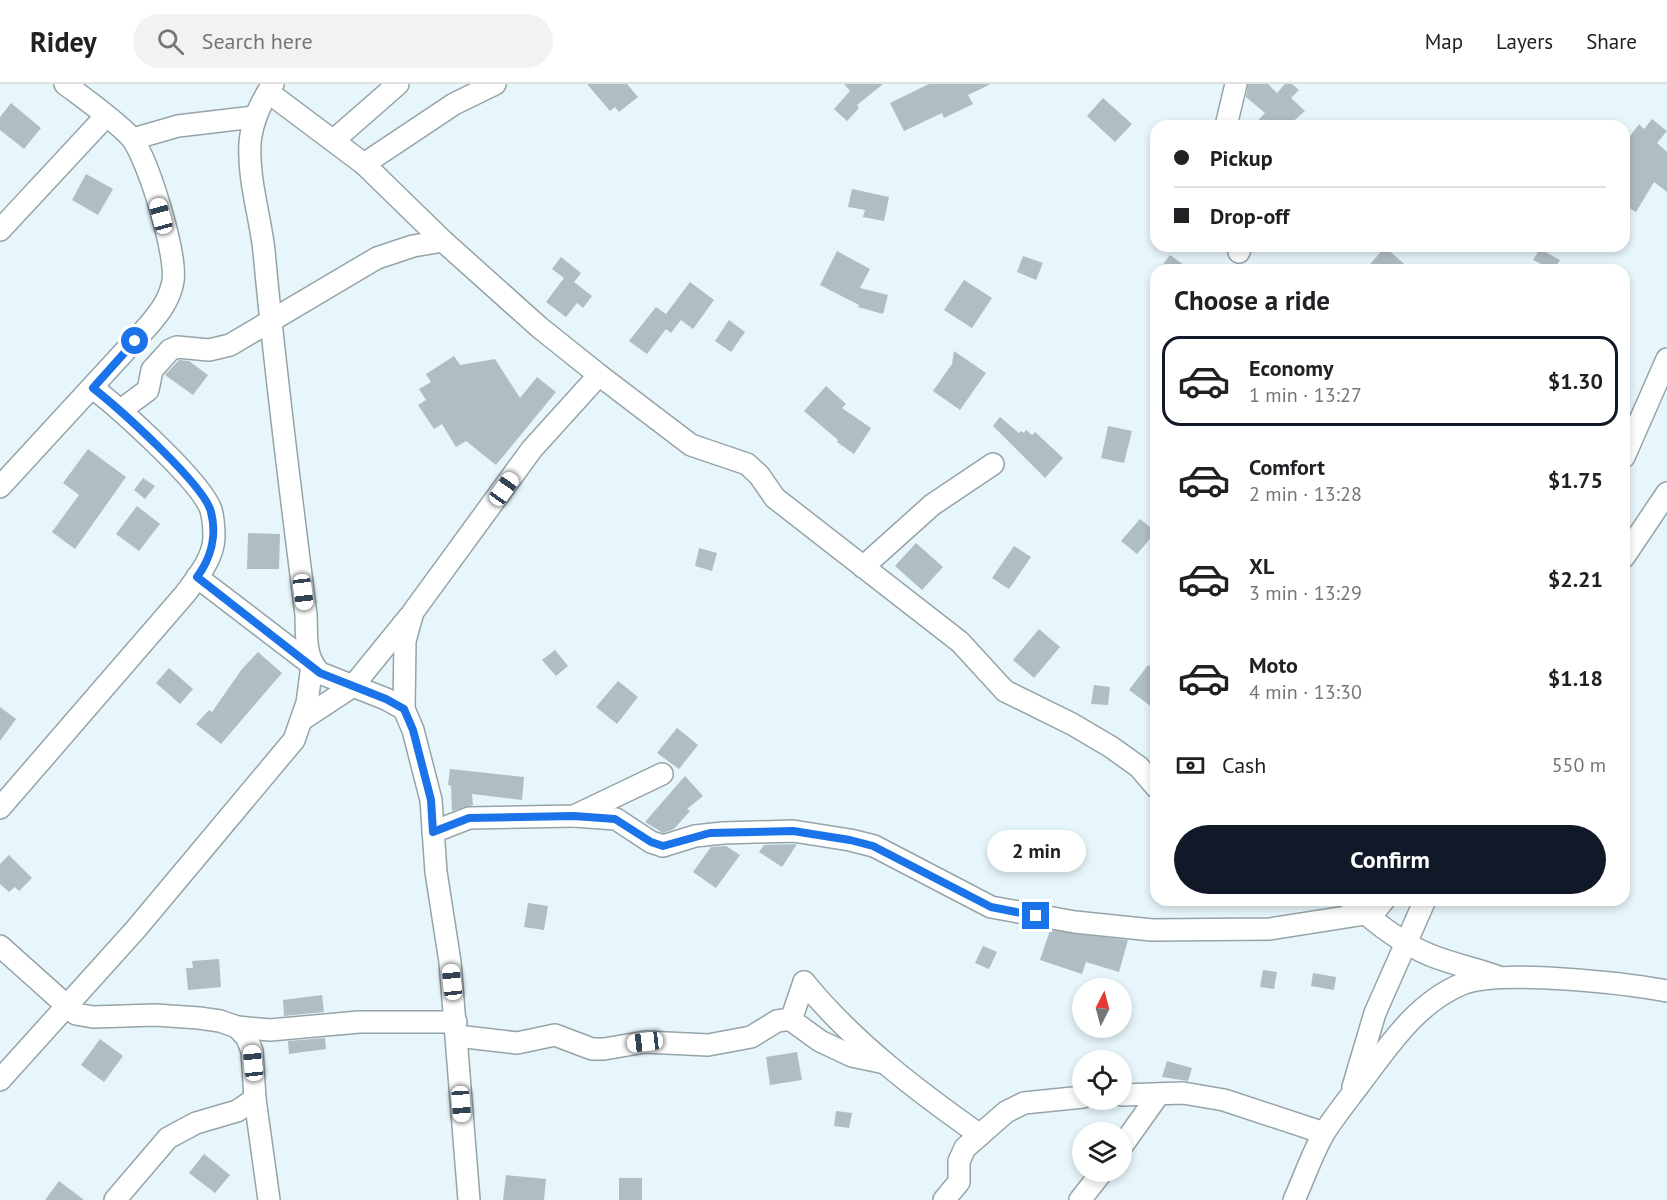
<!DOCTYPE html>
<html lang="en">
<head>
<meta charset="utf-8">
<style>
	:root { --surface:#fff; --page:#f2f2f2; --text:#202124; --muted:#757577; --line:#e0e0e0; --accent:#111827 }
	body { margin:0; font-family:"PT Sans",sans-serif; background:var(--page); color:var(--text); height:100vh; display:flex; flex-direction:column; font-size:22px; white-space:nowrap }
	* { box-sizing:border-box; margin:0 }
	p { font-size:20px; color:var(--muted) }
	.icon { flex:none; width:33px; height:33px; fill:none; stroke:currentColor; stroke-width:2; stroke-linecap:round; stroke-linejoin:round }
	.map { position:relative; flex:1; overflow:hidden }
	.drawer { position:absolute; left:1150px; top:180px; width:480px; height:642px; display:flex; flex-direction:column; background:var(--surface); border-radius:18px; box-shadow:0 3px 9px #0003 }
	.drawer>* { flex:none }
	.guide { position:absolute; left:1150px; top:36px; width:480px; height:132px; border-radius:18px; box-shadow:0 3px 9px #0003; display:grid; align-content:center; height:132px; padding:0 24px; background:var(--surface) }
	.needle { width:39px; rotate:6deg }
	.buttons { position:absolute; left:1072px; top:894px; display:grid; gap:12px }
	.buttons a { display:grid; place-items:center; width:60px; height:60px; border-radius:50%; background:var(--surface); box-shadow:0 3px 9px #0003; font-size:30px }
	.end { position:absolute; width:27px; height:27px; margin:-14px; border:8px solid #1a73e8; background:#fff; box-shadow:0 0 0 3px #fff }
	.from { border-radius:50% }
	.bubble { position:absolute; height:42px; border-radius:21px; background:var(--surface); box-shadow:0 3px 9px #0003; font-size:20px; font-weight:700; line-height:42px; text-align:center }
	.car { position:absolute; width:18px; height:36px; margin:-18px -9px; border-radius:8px; box-shadow:0 0 4px 2px #0007; background:linear-gradient(#fff 24%,#345 0 40%,#fff 0 76%,#345 0 86%,#fff 0) }
	.guide b { display:flex; align-items:center; gap:21px; height:57px; font-size:22px }
	.guide b+b { border-top:2px solid var(--line) }
	.guide i { width:15px; height:15px; background:var(--text) }
	ul { padding:0; list-style:none }
	li { display:flex; align-items:center; gap:18px; height:90px; margin:0 12px 9px; padding:0 12px; border:3px solid transparent; border-radius:18px }
	li div { flex:1 }
	li b { display:block; font-size:22px }
	li em { font-style:normal; font-weight:700 }
	li.current { border-color:var(--accent) }
	li>.icon { width:54px; height:54px; stroke-width:1.5 }
	h2 { padding:0 24px; font-size:27px; line-height:72px }
	.pay { display:flex; align-items:center; gap:15px; height:66px; padding:0 24px; font-size:22px }
	.pay p { margin-inline-start:auto }
	.primary-button { display:flex; gap:12px; margin-top:auto; padding:12px 24px }
	.primary-button a { flex:1; height:69px; border-radius:36px; background:var(--accent); color:#fff; font-size:24px; font-weight:700; line-height:69px; text-align:center }
	header { display:flex; align-items:center; gap:36px; box-sizing:border-box; height:84px; padding:0 30px; background:var(--surface); border-bottom:2px solid var(--line) }
	header strong { font-size:28px }
	nav { display:flex; gap:33px; margin-inline-start:auto; font-size:21px }
	.search { width:420px; height:54px; background:var(--page); display:flex; align-items:center; gap:15px; box-sizing:border-box; padding:0 21px; border-radius:33px; color:var(--muted); font-size:22px }
	.map>svg:first-child { display:block }
	.building { fill:#afbec3 }
	.lines { fill:none; stroke-linecap:round; stroke-linejoin:round }
	.minor-casing { stroke:#95a4a9; stroke-width:24 }
	.minor { stroke:#fff; stroke-width:21 }
	.route { stroke:#1a73e8; stroke-width:8 }
</style>
</head>
<body>
<header>
<strong>Ridey</strong>
<div class="search"><svg class="icon" aria-label="search" viewBox="0 0 24 24"><circle cx="10" cy="10" r="6"/><path d="M15 15l6 6"/></svg>Search here</div>
<nav><a>Map</a><a>Layers</a><a>Share</a></nav>
</header>
<div class="map">
<svg width="1667" height="1116" viewBox="0 0 1667 1116">
	<rect width="100%" height="100%" fill="#e6f6fb"/>
	<g class="building">
		<path d="M587,0H627L638,13L619,28L615,23L610,27Z"/>
		<path d="M844,0H883L857,21L859,24L847,37L834,25L850,7Z"/>
		<path d="M929,0H991L968,11L973,20L944,34L942,29L904,47L890,19Z"/>
		<path d="M1248,0H1268L1277,9L1285,0H1292L1299,6L1291,14L1305,27L1288,42H1253L1265,29L1246,13Z"/>
		<path d="M1103,14L1132,40L1115,58L1087,32Z"/>
		<path d="M11,19L41,44L24,65L0,46V33Z"/>
		<path d="M1652,35L1667,47L1657,59L1667,68V108L1654,98L1636,128L1624,121V49L1630,52L1639,40L1644,45Z"/>
		<path d="M86,90L113,105L98,131L72,116Z"/>
		<path d="M852,105L889,113L884,137L863,133L865,126L848,123Z"/>
		<path d="M1385,163L1411,186H1365Z"/>
		<path d="M1540,165L1560,176L1554,186L1533,176Z"/>
		<path d="M837,167L870,185L860,204L888,211L883,230L858,223L859,221L820,201Z"/>
		<path d="M1170,171L1191,186H1159Z"/>
		<path d="M1023,172L1043,179L1036,196L1017,188Z"/>
		<path d="M561,173L581,189L574,198L592,212L583,224L577,219L566,233L546,218L564,194L552,185Z"/>
		<path d="M964,196L992,214L972,244L944,226Z"/>
		<path d="M690,198L714,216L693,245L681,236L671,249L666,245L647,270L629,257L656,223L666,230Z"/>
		<path d="M729,236L745,248L731,268L715,257Z"/>
		<path d="M954,267L986,289L960,326L933,307L952,280Z"/>
		<path d="M454,272L460,281L495,275L520,314L537,293L556,308L496,381L466,357L456,363L442,340L434,345L418,321L426,316L419,305L431,298L426,290Z"/>
		<path d="M179,276L189,277L208,291L193,311L165,291Z"/>
		<path d="M826,302L846,320L842,324L871,344L854,370L837,358L838,356L804,327Z"/>
		<path d="M1000,333L1019,349L1021,347L1024,349L1026,346L1032,351L1035,348L1063,374L1045,394L993,342Z"/>
		<path d="M1108,342L1132,347L1124,379L1101,374Z"/>
		<path d="M88,365L126,393L75,465L52,448L79,411L63,399Z"/>
		<path d="M143,394L155,402L145,415L134,406Z"/>
		<path d="M137,422L160,440L139,467L116,450Z"/>
		<path d="M1140,435L1156,448L1137,470L1121,457Z"/>
		<path d="M248,449L280,450L279,485H247Z"/>
		<path d="M916,459L943,483L922,506L895,482Z"/>
		<path d="M1014,462L1031,473L1009,505L992,494Z"/>
		<path d="M699,464L717,469L712,487L695,482Z"/>
		<path d="M1039,545L1060,563L1034,594L1013,576Z"/>
		<path d="M555,566L568,582L556,592L542,576Z"/>
		<path d="M258,568L282,589L221,660L196,640L209,626L212,628L242,585Z"/>
		<path d="M1148,581L1156,588V626L1129,606Z"/>
		<path d="M169,584L193,605L180,620L156,599Z"/>
		<path d="M618,597L638,613L617,640L596,623Z"/>
		<path d="M1094,601L1110,603L1108,621L1091,620Z"/>
		<path d="M0,623L16,635L0,657Z"/>
		<path d="M677,644L698,661L679,685L657,669Z"/>
		<path d="M450,685L524,693L522,716L472,710L473,721L452,727L451,702L448,701Z"/>
		<path d="M685,692L703,712L687,725L690,727L674,745L663,749L645,738Z"/>
		<path d="M797,760L782,783L759,768L764,761Z"/>
		<path d="M726,762L740,771L716,804L693,788L711,763Z"/>
		<path d="M9,771L32,794L19,807L15,803L9,808L0,800V780Z"/>
		<path d="M528,819L548,822L544,846L524,843Z"/>
		<path d="M1050,846L1128,856L1119,888L1086,878L1082,890L1040,876Z"/>
		<path d="M983,862L997,868L989,885L975,879Z"/>
		<path d="M219,875L221,903L188,906L186,884H193L192,877Z"/>
		<path d="M1263,886L1277,888L1274,905L1260,903Z"/>
		<path d="M1313,889L1336,893L1334,906L1311,902Z"/>
		<path d="M322,911L324,928L284,932L283,916Z"/>
		<path d="M325,954L326,965L289,970L288,957Z"/>
		<path d="M100,955L123,972L104,998L81,981Z"/>
		<path d="M797,968L802,996L770,1001L766,973Z"/>
		<path d="M1167,977L1192,984L1188,997L1162,993Z"/>
		<path d="M836,1027L852,1029L849,1044L834,1042Z"/>
		<path d="M204,1070L230,1091L215,1109L189,1089Z"/>
		<path d="M506,1091L546,1095L544,1116H503Z"/>
		<rect x="619" y="1094" width="23" height="22"/>
		<path d="M59,1097L84,1116H45Z"/>
	</g>
	<g class="lines">
		<defs>
			<g id="minor">
				<path d="M273,0C261,18 252,36 250,59C248,96 260,131 264,167C275,289 291,410 306,531C307,553 304,573 320,589L386,615L404,625L413,646L431,716L436,788L450,878L469,1116"/>
				<path d="M268,8L364,80L443,157L539,243L599,291L691,361L747,380L759,391L775,414L960,558L1005,607L1072,640L1111,663L1139,683L1156,703"/>
				<path d="M1226,42L1236,0"/>
				<path d="M133,55L178,42L254,33"/>
				<path d="M334,56L398,0"/>
				<path d="M364,80L454,20L495,0"/>
				<path d="M0,146L106,32"/>
				<path d="M1239,168L1241,162"/>
				<path d="M121,326L148,306L152,286L170,266L177,263L209,266L230,261L377,174L413,162L443,157"/>
				<path d="M1624,373L1667,275"/>
				<path d="M0,403L149,241C160,228 170,215 173,197C177,170 149,79 133,56C123,42 81,12 65,0"/>
				<path d="M1624,473L1667,409"/>
				<path d="M863,483L932,421L993,380"/>
				<path d="M404,625L405,557L413,528L532,365L599,291"/>
				<path d="M303,635L353,602L409,533"/>
				<path d="M0,724L185,510C197,494 213,475 214,454C214,446 213,433 211,426C202,398 119,324 93,304"/>
				<path d="M574,732L616,735L651,758L663,762L695,752L723,749L793,747L850,756L874,762L991,823L1075,838L1152,846L1270,845L1365,830L1376,826L1384,816"/>
				<path d="M433,748L469,734L574,732L662,690"/>
				<path d="M1350,816C1374,838 1400,859 1430,871C1451,880 1475,884 1496,892"/>
				<path d="M0,862L76,930L93,933L155,931L199,934L220,937L237,943L247,954L252,967L255,1015L269,1116"/>
				<path d="M804,898C853,958 916,1006 980,1051"/>
				<path d="M791,936L804,898"/>
				<path d="M237,943L270,946L359,938H456"/>
				<path d="M457,952L517,959L555,951L592,965H604L645,958L708,961L751,953L777,937L784,936H791L820,957L852,972L885,979"/>
				<path d="M0,996L136,845L294,656L307,619L312,581L197,493"/>
				<path d="M1353,1003L1375,929L1425,816"/>
				<path d="M1122,1011L1183,1009L1224,1016L1324,1049"/>
				<path d="M1122,1062L1159,1010"/>
				<path d="M115,1116L168,1054L196,1039L237,1027L255,1015"/>
				<path d="M944,1116L959,1098V1077L965,1064L1006,1028L1024,1019L1083,1013"/>
				<path d="M1080,1116L1102,1088"/>
				<path d="M1294,1116C1304,1094 1312,1070 1324,1049C1334,1033 1347,1017 1359,1001C1388,963 1416,919 1462,900C1500,885 1624,899 1667,907"/>
			</g>
		</defs>
		<use href="#minor" class="minor-casing"/>
		<use href="#minor" class="minor"/>
	</g>
	<g class="lines">
		<path class="route" d="M135,257L93,304C117,323 205,401 211,428C217,451 211,474 197,493L320,589L386,615L404,625L413,646L431,716L433,748L469,734L574,732L615,735L651,758L663,762L710,749L793,747L850,756L873,762L991,823L1036,832"/>
	</g>
</svg>
<div class="buttons">
<a><svg class="needle" viewBox="-14 -14 28 28"><path d="M0-13l5 13h-10z" fill="#e53935"/><path d="M0 13l5-13h-10z" fill="#757577"/></svg></a>
<a><svg class="icon" aria-label="locate" viewBox="0 0 24 24"><circle cx="12" cy="12" r="6"/><path d="M12 2v4M12 18v4M2 12h4M18 12h4"/></svg></a>
<a><svg class="icon" aria-label="layers" viewBox="0 0 24 24"><path d="M12 4l9 5-9 5-9-5zM3 14l9 5 9-5"/></svg></a>
</div>
<i class="end from" style="left:135px;top:257px"></i>
<i class="end" style="left:1036px;top:832px"></i>
<div class="bubble" style="left:987px;top:746px;width:99px">2 min</div>
<i class="car" style="left:161px;top:132px;rotate:345deg"></i>
<i class="car" style="left:504px;top:405px;rotate:35deg"></i>
<i class="car" style="left:303px;top:508px;rotate:173deg"></i>
<i class="car" style="left:452px;top:898px;rotate:354deg"></i>
<i class="car" style="left:645px;top:958px;rotate:263deg"></i>
<i class="car" style="left:253px;top:979px;rotate:354deg"></i>
<i class="car" style="left:461px;top:1020px;rotate:176deg"></i>
<div class="guide">
<b><i class="from"></i>Pickup</b>
<b><i></i>Drop-off</b>
</div>
<section class="drawer">
<h2>Choose a ride</h2>
<ul>
<li class="current"><svg class="icon" aria-label="car" viewBox="0 0 24 24"><path d="M5 17H2v-5l4-1 3-4h7l3 4 3 1v5h-3M9 17h6M6 11h13"/><circle cx="7" cy="17" r="2"/><circle cx="17" cy="17" r="2"/></svg><div><b>Economy</b><p>1 min · 13:27</p></div><em>$1.30</em></li>
<li><svg class="icon" aria-label="car" viewBox="0 0 24 24"><path d="M5 17H2v-5l4-1 3-4h7l3 4 3 1v5h-3M9 17h6M6 11h13"/><circle cx="7" cy="17" r="2"/><circle cx="17" cy="17" r="2"/></svg><div><b>Comfort</b><p>2 min · 13:28</p></div><em>$1.75</em></li>
<li><svg class="icon" aria-label="car" viewBox="0 0 24 24"><path d="M5 17H2v-5l4-1 3-4h7l3 4 3 1v5h-3M9 17h6M6 11h13"/><circle cx="7" cy="17" r="2"/><circle cx="17" cy="17" r="2"/></svg><div><b>XL</b><p>3 min · 13:29</p></div><em>$2.21</em></li>
<li><svg class="icon" aria-label="car" viewBox="0 0 24 24"><path d="M5 17H2v-5l4-1 3-4h7l3 4 3 1v5h-3M9 17h6M6 11h13"/><circle cx="7" cy="17" r="2"/><circle cx="17" cy="17" r="2"/></svg><div><b>Moto</b><p>4 min · 13:30</p></div><em>$1.18</em></li>
</ul>
<div class="pay"><svg class="icon" aria-label="cash" viewBox="0 0 24 24"><path d="M3 7h18v10H3z"/><circle cx="12" cy="12" r="2"/></svg>Cash<p>550 m</p></div>
<div class="primary-button"><a>Confirm</a></div>
</section>
</div>
</body>
</html>
